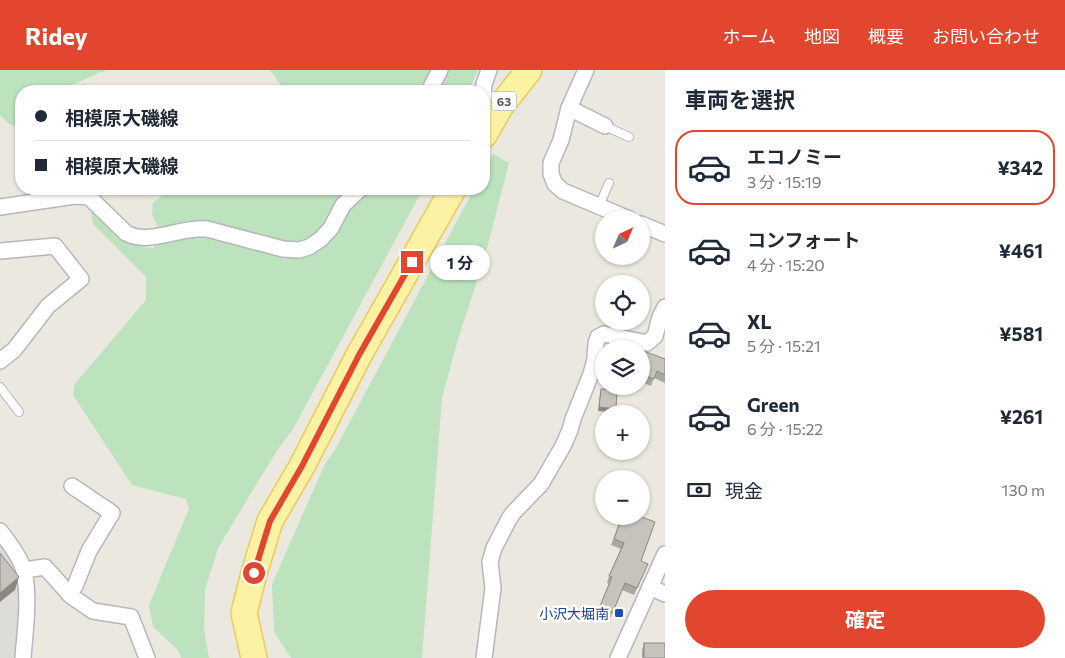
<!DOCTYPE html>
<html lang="ja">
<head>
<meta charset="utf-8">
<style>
	:root { --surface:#fff; --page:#f2f2f3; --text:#1f2937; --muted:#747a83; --line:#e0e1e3; --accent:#e2462e }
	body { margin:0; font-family:Commissioner,"Noto Sans JP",sans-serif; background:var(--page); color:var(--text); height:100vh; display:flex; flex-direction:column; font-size:19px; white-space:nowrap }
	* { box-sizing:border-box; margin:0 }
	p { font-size:16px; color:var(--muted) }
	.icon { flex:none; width:28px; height:28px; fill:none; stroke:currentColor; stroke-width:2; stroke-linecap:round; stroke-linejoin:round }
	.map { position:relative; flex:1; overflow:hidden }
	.drawer { display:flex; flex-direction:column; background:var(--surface); width:400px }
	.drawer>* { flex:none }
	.top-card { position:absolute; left:15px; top:15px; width:475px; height:110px; border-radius:20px; box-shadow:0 1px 4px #0004; display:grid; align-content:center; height:110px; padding:0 20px; background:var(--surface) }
	.needle { width:32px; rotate:44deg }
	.tools { position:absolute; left:595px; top:140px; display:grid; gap:10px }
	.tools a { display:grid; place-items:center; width:55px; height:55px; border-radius:50%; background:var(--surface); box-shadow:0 1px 4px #0004; font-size:25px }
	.end { position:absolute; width:22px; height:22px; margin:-11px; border:6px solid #e2462e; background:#fff; box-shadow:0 0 0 2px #fff }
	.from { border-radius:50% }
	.bubble { position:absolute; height:35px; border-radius:18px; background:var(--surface); box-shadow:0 1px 4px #0004; font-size:16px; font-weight:700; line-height:35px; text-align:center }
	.top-card b { display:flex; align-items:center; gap:18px; height:48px; font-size:19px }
	.top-card b+b { border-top:1px solid var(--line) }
	.top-card i { width:12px; height:12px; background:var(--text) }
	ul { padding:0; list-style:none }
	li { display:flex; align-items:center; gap:15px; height:75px; margin:0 10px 8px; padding:0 10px; border:2px solid transparent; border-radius:20px }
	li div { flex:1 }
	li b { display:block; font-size:19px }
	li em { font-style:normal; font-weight:700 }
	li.on { border-color:var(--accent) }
	li>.icon { width:45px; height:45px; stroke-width:1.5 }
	h2 { padding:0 20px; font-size:22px; line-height:60px }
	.pay { display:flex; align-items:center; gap:12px; height:55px; padding:0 20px; font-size:19px }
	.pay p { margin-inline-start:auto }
	.button { display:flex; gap:10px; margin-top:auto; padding:10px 20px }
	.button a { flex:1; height:58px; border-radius:30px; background:var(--accent); color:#fff; font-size:20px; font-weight:700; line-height:58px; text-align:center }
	header { display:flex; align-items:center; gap:30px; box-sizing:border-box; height:70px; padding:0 25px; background:var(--accent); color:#fff }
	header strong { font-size:24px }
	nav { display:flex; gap:28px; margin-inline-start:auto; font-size:18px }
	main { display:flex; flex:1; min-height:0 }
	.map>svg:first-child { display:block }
	.industrial { fill:#dedcd7 }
	.green { fill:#bce2be }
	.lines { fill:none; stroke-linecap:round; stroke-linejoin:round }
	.service-casing { stroke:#b5b7bc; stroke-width:10 }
	.minor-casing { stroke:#b5b7bc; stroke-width:18 }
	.primary-casing { stroke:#ebca58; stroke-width:28 }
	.service { stroke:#fff; stroke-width:8 }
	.minor { stroke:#fff; stroke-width:15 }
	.primary { stroke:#fcf2a3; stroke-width:25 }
	.wall { fill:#aaa8a2 }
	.shaded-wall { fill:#8b8884 }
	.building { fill:#c6c3bc; stroke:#8b8884 }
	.route { stroke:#e2462e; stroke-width:6 }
	.transit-dot { fill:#1a4fb4; stroke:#fff; stroke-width:2 }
	.labels { text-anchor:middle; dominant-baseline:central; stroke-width:5; stroke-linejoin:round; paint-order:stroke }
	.shield { fill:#fff; stroke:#8a8c90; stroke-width:1 }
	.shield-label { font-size:12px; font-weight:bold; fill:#585b60 }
	.transit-label { font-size:14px; fill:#164399; stroke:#fff; text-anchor:end }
</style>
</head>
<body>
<header>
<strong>Ridey</strong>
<nav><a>ホーム</a><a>地図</a><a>概要</a><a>お問い合わせ</a></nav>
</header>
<main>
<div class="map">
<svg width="665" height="588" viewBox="0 0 665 588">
	<rect width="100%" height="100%" fill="#ebe9df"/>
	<path class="industrial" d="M0,472L12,494L18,519L20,532L16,588H0Z"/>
	<g class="green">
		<path d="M0,0H106L58,21H21V58L9,54L0,45Z"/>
		<path d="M270,0H478L469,21H285Z"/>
		<path d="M493,84L509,93L484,190L458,269L442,328L422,588H291L274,562L272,514L324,396L337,376L474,119H484V101Z"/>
		<path d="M198,119H423L293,359L276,382L218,478L205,520L204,560L209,588H181L178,580L153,557L149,535L189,439L186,429L132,415L73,325L74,315L146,230V207L93,154L91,143L101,137L142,177L153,178L163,167L152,145L153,133L166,123L187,124Z"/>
	</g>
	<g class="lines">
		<defs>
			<g id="service">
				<path d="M605,56L629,67"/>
				<path d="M599,136L609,113"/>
				<path d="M0,317L19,342"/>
			</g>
			<g id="minor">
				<path d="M586,0L569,38L561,70L551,93V104L555,114L563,121L629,149"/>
				<path d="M429,21L440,0"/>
				<path d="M483,21L484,14L489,0"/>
				<path d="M484,24L487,32L496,45"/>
				<path d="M569,38L605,56"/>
				<path d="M0,137L75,126L89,127L126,163C150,176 181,156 207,159L283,179L299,180L309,177L321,169L331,158L343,135L360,119"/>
				<path d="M641,154L665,164"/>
				<path d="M0,181L55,176L81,209L48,236L14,280L0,291"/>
				<path d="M0,461C8,471 21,489 24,501C30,529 25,560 23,588"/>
				<path d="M24,500L45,497L71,526L93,541L131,547L147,588"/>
				<path d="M650,517L665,524"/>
				<path d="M69,524L75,516L89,481L112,443L72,416"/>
				<path d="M484,588L493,518L490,492L494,478L509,449L513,443L541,414L563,376L570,360L573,349L591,304L595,289L596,273L598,267L604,264L647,273L655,266L660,247L665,237"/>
				<path d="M618,588L665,484"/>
			</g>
			<g id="primary">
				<path d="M484,65L500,37L529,0"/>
				<path d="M254,588L244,543L254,503L270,451L302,396L359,285L453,119"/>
			</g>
		</defs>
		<use href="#service" class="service-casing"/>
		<use href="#minor" class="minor-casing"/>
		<use href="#primary" class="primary-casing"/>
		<use href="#service" class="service"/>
		<use href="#minor" class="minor"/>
		<use href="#primary" class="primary"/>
	</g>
	<g class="wall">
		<path d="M641,280L665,289V313L654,308L651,316L641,312Z"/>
		<path d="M601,319L615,342L598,341L600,323Z"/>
		<path d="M622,446L645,501L634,525L622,520L610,549L597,543L609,514L607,513L609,506L621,479L611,475Z"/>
		<path d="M644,573L665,588H642V580Z"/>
	</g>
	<g class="shaded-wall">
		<path d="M599,337L616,339L615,342L598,341Z"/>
		<path d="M19,507L15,520L0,532V523Z"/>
	</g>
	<g class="building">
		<path d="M628,275L638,279H627Z"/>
		<path d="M641,280L665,289V305L657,301L654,309L641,304Z"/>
		<path d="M601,319L617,320L616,339L599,337Z"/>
		<path d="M622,446H639L655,452L641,491L648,494L637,518L625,513L613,542L600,536L612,507L609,506L624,473L614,469Z"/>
		<path d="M0,483L19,507L0,523Z"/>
		<rect x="644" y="573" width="21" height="15"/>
	</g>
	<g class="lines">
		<path class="route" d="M254,503L270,451L302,396L359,285L412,192"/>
	</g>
	<rect class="transit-dot" x="614" y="538" width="10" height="10" rx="2.5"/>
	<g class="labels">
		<rect class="shield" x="491.5" y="21.5" width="25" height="19" rx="4"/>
		<g class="shield-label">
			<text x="504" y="31">63</text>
		</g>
		<g class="transit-label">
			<text x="609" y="543">小沢大堀南</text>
		</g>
	</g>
</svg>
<div class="tools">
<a><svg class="needle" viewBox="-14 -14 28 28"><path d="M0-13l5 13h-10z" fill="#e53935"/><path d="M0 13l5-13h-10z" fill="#747a83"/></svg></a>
<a><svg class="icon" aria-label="locate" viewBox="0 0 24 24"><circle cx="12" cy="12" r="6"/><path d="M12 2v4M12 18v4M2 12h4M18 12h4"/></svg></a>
<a><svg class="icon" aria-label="layers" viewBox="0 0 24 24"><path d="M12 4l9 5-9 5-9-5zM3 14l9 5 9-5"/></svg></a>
<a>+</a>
<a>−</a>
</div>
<i class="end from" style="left:254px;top:503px"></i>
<i class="end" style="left:412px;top:192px"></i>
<div class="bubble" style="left:430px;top:175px;width:60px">1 分</div>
<div class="top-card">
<b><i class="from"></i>相模原大磯線</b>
<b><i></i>相模原大磯線</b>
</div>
</div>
<section class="drawer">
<h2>車両を選択</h2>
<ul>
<li class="on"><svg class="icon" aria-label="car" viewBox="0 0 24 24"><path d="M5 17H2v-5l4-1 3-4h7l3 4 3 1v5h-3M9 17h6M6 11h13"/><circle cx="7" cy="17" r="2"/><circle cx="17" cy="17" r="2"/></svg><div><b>エコノミー</b><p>3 分 · 15:19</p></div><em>¥342</em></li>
<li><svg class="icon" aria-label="car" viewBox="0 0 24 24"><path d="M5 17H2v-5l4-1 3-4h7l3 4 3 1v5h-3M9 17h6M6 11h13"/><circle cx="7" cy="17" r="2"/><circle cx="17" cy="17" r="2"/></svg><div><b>コンフォート</b><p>4 分 · 15:20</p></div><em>¥461</em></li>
<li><svg class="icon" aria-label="car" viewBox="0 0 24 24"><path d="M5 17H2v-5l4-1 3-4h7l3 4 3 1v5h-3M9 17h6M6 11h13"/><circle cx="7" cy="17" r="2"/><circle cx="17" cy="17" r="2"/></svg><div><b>XL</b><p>5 分 · 15:21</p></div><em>¥581</em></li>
<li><svg class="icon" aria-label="car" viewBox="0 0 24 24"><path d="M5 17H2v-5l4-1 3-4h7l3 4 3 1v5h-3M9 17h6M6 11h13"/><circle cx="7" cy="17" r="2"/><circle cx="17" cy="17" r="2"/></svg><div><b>Green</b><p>6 分 · 15:22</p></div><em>¥261</em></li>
</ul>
<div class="pay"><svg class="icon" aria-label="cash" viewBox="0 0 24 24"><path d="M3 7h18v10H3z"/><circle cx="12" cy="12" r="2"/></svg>現金<p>130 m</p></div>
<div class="button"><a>確定</a></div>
</section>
</main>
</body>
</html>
